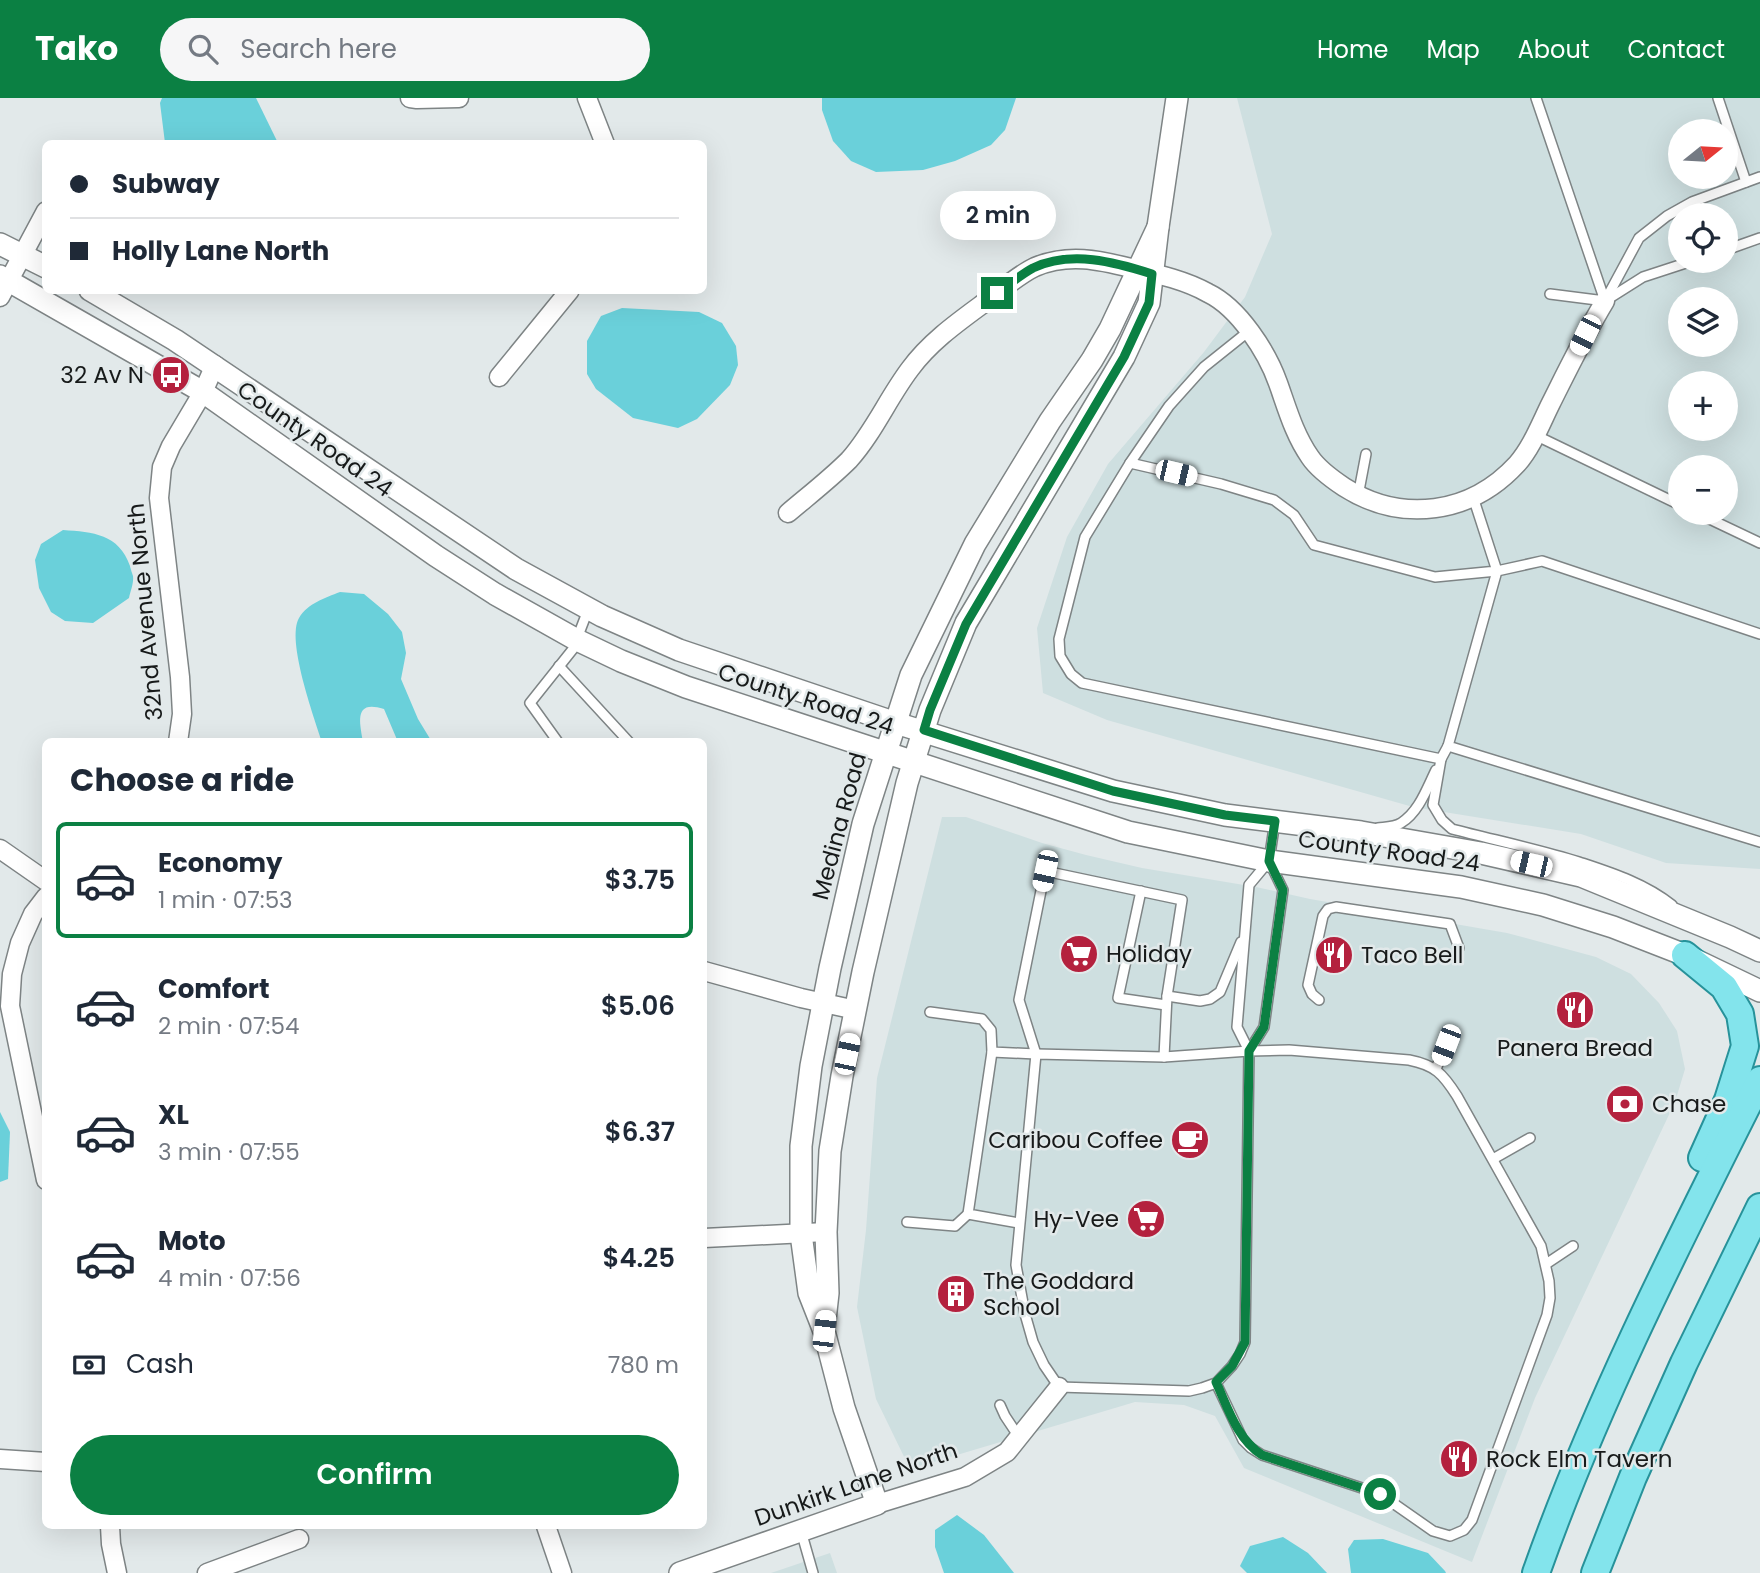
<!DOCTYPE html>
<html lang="en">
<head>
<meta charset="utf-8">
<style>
	:root { --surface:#fff; --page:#f6f6f7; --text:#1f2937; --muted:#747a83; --line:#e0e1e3; --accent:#0b8043 }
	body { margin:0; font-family:Poppins,sans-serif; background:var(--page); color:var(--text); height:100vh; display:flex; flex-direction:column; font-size:26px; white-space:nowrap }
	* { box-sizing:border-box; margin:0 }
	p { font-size:23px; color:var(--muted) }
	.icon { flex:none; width:38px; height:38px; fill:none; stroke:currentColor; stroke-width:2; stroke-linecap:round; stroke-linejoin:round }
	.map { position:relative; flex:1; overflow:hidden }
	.panel { position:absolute; left:42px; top:640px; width:665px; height:791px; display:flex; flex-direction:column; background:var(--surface); border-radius:10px; box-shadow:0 7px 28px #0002 }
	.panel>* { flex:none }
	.top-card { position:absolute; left:42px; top:42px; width:665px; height:154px; border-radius:10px; box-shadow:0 7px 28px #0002; display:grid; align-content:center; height:154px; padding:0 28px; background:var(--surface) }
	.needle { width:46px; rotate:72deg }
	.buttons { position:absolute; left:1668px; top:21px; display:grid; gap:14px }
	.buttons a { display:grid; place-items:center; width:70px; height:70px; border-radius:50%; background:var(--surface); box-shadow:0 7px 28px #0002; font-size:35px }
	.end { position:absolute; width:32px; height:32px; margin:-16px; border:9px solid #0b8043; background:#fff; box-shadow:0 0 0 4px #fff }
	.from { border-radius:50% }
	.bubble { position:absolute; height:49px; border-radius:24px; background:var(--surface); box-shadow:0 7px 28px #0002; font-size:23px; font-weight:600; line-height:49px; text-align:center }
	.car { position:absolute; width:21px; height:42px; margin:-21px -10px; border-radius:9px; box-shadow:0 0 5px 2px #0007; background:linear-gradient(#fff 24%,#345 0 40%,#fff 0 76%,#345 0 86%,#fff 0) }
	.top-card b { display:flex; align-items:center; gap:24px; height:66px; font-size:26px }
	.top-card b+b { border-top:2px solid var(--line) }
	.top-card i { width:18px; height:18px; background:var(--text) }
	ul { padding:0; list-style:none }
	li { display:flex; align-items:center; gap:21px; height:116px; margin:0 14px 10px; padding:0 14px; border:4px solid transparent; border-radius:10px }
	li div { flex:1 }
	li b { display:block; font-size:26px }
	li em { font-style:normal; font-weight:600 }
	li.on { border-color:var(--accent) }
	li>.icon { width:63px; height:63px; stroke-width:1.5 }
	h2 { padding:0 28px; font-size:32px; line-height:84px }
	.pay { display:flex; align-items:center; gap:18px; height:77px; padding:0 28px; font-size:26px }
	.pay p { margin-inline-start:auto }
	.primary-button { display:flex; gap:14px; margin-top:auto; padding:14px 28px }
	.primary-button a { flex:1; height:80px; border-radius:42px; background:var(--accent); color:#fff; font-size:28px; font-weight:600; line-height:80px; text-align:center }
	header { display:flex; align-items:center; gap:42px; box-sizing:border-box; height:98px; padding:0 35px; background:var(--accent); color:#fff }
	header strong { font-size:33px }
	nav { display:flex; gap:38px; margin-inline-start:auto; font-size:24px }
	.search { width:490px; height:63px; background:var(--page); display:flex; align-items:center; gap:18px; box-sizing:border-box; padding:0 24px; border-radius:38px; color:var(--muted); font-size:26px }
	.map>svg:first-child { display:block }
	.built { fill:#cedfe0; fill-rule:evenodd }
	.water { fill:#6ad0da }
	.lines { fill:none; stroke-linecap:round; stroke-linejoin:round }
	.service-casing { stroke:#7e8485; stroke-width:12 }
	.minor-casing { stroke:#7e8485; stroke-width:21 }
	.tertiary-casing { stroke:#7e8485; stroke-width:24 }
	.primary-casing { stroke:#27929a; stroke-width:30 }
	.service { stroke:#fff; stroke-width:9 }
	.minor { stroke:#fff; stroke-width:18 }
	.tertiary { stroke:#fff; stroke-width:21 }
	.primary { stroke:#83e4ec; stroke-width:26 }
	.route { stroke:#0b8043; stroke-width:9 }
	.labels { text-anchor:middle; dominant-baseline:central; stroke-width:5; stroke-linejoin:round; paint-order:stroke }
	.poi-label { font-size:23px; fill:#171a1a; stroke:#e2e9ea; text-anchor:start }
	.street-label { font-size:23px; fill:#171a1a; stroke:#e2e9ea }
</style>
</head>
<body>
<header>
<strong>Tako</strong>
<div class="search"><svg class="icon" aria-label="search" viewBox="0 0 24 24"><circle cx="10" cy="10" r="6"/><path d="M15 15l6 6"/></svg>Search here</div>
<nav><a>Home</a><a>Map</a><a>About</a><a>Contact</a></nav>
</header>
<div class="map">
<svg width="1760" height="1475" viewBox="0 0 1760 1475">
	<rect width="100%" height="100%" fill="#e2e9ea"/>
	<g class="built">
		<path d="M1237,0H1760V771L1666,765L1581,736L1413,709L1107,622L1043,595L1037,530L1067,439L1108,366L1204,254L1245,199L1272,136ZM1680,33H1726V79H1680ZM1680,117H1726V163H1680ZM1680,201H1726V247H1680ZM1680,285H1726V331H1680ZM1680,369H1726V415H1680Z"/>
		<path d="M942,719H966L1042,745L1086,757L1142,770L1256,789L1310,801L1507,835L1596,859L1631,876L1659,905L1677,933L1685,971L1675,1004L1535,1300L1472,1464L1244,1370L1215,1318L1184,1307L1135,1304L910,1371L876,1301L857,1209L866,1132L877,980Z"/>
		<path d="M830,1455L837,1475H771Z"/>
	</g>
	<g class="water">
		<path d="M162,0H256L278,45H165L160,5Z"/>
		<path d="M822,0H1016L1005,32L991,47L955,63L923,72L876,74L851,63L833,43L822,12Z"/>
		<path d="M622,210L699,214L722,225L736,248L738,267L730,287L697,321L678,330L633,320L596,291L587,276V243L601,218Z"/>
		<path d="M63,432C93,434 119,436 130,468C130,469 133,478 133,478C134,485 130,494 129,500L93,525L65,523L51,514L39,490L35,462L41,446Z"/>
		<path d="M340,494L364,496L388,516L402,534L406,555L401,581L418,621L432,644H398L384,611C353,601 360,625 363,644H322C314,619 286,542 299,520C308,505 325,500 340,494Z"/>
		<path d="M0,1014L10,1034L8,1081L0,1084Z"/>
		<path d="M957,1417L984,1437L1014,1475H944L935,1449V1432Z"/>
		<path d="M1283,1439L1308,1455L1327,1475H1247L1240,1468L1250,1448Z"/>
		<path d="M1383,1441L1428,1455L1445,1473L1446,1475H1351L1348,1451L1354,1442Z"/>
	</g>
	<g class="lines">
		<defs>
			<g id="service">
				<path d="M1536,0L1605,203L1639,140L1667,118L1692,104L1760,79"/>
				<path d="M1718,0L1746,84"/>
				<path d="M1726,152L1760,140"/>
				<path d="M1550,196L1605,203L1643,179L1692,163"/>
				<path d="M1249,233L1204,269L1169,308L1130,365L1221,386L1274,402L1294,417L1314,447L1435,479L1497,473L1473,399"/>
				<path d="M1535,337L1680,407"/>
				<path d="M1130,365L1085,439L1059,541L1060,558L1071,576L1082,585L1441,661L1448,648"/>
				<path d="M1358,398L1366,356"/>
				<path d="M1697,415L1760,445"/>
				<path d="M1760,536L1542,463L1497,473L1448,648L1760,744"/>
				<path d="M559,568L629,644"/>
				<path d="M558,644L530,605L573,551L588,512"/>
				<path d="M1441,661L1433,707L1442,722L1452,731C1494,742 1537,751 1579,764C1612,775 1644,785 1672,807"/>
				<path d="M1378,730C1385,729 1395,729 1401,725C1419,714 1427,690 1436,672"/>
				<path d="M1141,793L1118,900L1166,907"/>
				<path d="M1167,898L1200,903L1210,901L1220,894L1241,844"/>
				<path d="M1319,902L1312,896L1308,887L1323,818L1328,811L1336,809L1450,826L1459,850"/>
				<path d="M930,914L982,921L991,932L992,954L1036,956L1019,902L1045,773L1182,802L1167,898L1164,959"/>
				<path d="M1249,953L1264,929L1283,792L1269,763L1275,723"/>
				<path d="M992,954L968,1116L1019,1125"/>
				<path d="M1436,971L1445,948"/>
				<path d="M1493,1061L1530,1040"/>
				<path d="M907,1124L955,1128L968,1116"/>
				<path d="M1546,1166L1573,1148"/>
				<path d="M1216,1285L1243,1342L1251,1350L1262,1357L1380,1396L1433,1433L1450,1438L1464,1432L1472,1422L1547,1217L1550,1200L1549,1183L1541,1148L1457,998C1443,976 1435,967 1409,962L1289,952L1249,953L1164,959L1036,956L1016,1167L1025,1216L1033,1244L1044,1267L1059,1289L1189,1293L1202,1290L1216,1285L1232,1268L1240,1256L1245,1244L1249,953L1237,929L1249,787L1269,763"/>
				<path d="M1000,1307L1005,1318L1019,1339"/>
				<path d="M801,1433L813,1475"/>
			</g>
			<g id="minor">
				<path d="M410,0L417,1L459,0"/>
				<path d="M587,0L605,46"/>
				<path d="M0,199L46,113"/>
				<path d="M499,279L570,192"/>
				<path d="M788,415C808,398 830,381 849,362C874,334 888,300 910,271C932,241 964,220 992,199C1006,188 1020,176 1035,169C1068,155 1099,162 1131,170C1157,176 1185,182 1208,195C1239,210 1267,254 1278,285C1287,310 1294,336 1310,359C1318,371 1332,381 1344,389C1402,426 1471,416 1517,366C1532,349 1541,325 1551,305C1568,271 1585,236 1605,203"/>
				<path d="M178,644L182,616L180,579L159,400L162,369L171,348L203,294L215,267"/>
				<path d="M0,751L46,783"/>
				<path d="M46,799L33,816L20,845L12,876L10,908L46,1082"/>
				<path d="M704,873L801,900L856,912"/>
				<path d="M704,1140L826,1134"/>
				<path d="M0,1361L46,1364"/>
				<path d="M877,1406L965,1379L1007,1354L1059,1289"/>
				<path d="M110,1428L111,1446L117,1475"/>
				<path d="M546,1428L562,1475"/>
				<path d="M207,1475L299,1441"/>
			</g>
			<g id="tertiary">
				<path d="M0,146L46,169"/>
				<path d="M0,178L203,294L436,458L495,496L577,542L621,563L686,589L1128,734L1269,763L1461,789L1543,807L1613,829L1685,857L1760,893"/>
				<path d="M90,192L175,242L516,471L602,518L679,552L896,625L1113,693L1225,717L1361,734L1481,755L1581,778L1730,839L1760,853"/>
				<path d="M824,1231L828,1195L826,1134L830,1053L842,978L863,874L907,685L930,612L966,525L1124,259L1149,205L1158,129L1177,0"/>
				<path d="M680,1475L877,1406L844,1310L824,1233L809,1195L801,1136V1048L811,968L830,870L863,726L911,577L975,446L1050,323L1092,262L1110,231L1158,129"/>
			</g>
			<g id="primary">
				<path d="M1685,857L1724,889L1740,916L1745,948L1728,1002L1702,1060"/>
				<path d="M1536,1475C1596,1305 1679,1143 1760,982"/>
				<path d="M1595,1475L1633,1379L1684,1265L1760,1109"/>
			</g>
		</defs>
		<use href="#service" class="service-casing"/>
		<use href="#minor" class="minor-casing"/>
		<use href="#tertiary" class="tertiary-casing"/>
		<use href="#primary" class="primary-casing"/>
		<use href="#service" class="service"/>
		<use href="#minor" class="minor"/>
		<use href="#tertiary" class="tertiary"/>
		<use href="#primary" class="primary"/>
	</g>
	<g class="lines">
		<path class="route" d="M997,195C1009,187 1020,177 1033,170C1071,152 1115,164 1152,176L1149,205L1124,259L966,526L930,612L924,632L1113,693L1225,717L1275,723L1269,763L1283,792L1264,929L1249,953L1245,1244L1232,1268L1216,1284C1228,1310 1237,1341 1262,1357L1380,1396"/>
	</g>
	<defs>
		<symbol id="bus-disc" viewBox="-11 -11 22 22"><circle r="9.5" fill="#b4213e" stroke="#e2e9ea"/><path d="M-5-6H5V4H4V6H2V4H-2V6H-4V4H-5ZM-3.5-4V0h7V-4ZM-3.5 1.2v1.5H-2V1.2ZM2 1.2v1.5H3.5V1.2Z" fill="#fff"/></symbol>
		<symbol id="supermarket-disc" viewBox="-11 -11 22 22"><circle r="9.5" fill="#b4213e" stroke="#e2e9ea"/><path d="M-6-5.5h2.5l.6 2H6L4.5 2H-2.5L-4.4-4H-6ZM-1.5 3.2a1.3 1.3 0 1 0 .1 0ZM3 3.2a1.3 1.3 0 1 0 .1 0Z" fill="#fff"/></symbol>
		<symbol id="restaurant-disc" viewBox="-11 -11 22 22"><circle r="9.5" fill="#b4213e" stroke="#e2e9ea"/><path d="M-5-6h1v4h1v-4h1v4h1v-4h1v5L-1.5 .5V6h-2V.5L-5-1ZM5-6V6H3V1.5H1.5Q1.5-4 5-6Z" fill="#fff"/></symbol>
		<symbol id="bank-disc" viewBox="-11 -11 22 22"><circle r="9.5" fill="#b4213e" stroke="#e2e9ea"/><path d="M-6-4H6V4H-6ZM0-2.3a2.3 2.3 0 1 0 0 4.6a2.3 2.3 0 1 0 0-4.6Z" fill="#fff"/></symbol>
		<symbol id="cafe-disc" viewBox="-11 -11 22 22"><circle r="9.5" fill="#b4213e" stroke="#e2e9ea"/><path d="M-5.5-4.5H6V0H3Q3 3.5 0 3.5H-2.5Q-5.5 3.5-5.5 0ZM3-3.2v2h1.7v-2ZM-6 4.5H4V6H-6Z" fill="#fff"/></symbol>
		<symbol id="building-disc" viewBox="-11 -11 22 22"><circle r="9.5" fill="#b4213e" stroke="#e2e9ea"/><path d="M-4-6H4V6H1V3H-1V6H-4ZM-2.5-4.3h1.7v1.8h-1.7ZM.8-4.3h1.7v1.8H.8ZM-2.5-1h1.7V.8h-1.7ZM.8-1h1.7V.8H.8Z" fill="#fff"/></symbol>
	</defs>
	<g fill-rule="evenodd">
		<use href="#bus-disc" x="149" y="255" width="44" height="44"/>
		<use href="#supermarket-disc" x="1057" y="834" width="44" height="44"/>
		<use href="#restaurant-disc" x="1312" y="835" width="44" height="44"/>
		<use href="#restaurant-disc" x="1553" y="890" width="44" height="44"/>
		<use href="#bank-disc" x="1603" y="984" width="44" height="44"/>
		<use href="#cafe-disc" x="1168" y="1020" width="44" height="44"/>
		<use href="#supermarket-disc" x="1124" y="1099" width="44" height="44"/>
		<use href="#building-disc" x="934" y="1174" width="44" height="44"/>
		<use href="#restaurant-disc" x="1437" y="1339" width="44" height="44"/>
	</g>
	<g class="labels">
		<g class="poi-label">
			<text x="144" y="277" text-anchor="end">32 Av N</text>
			<text x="1106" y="856">Holiday</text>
			<text x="1361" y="857">Taco Bell</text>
			<text x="1575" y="950" text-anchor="middle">Panera Bread</text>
			<text x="1652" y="1006">Chase</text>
			<text x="1163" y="1042" text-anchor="end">Caribou Coffee</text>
			<text x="1119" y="1121" text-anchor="end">Hy-Vee</text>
			<text x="983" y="1183">The Goddard<tspan x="983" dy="26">School</tspan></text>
			<text x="1486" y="1361">Rock Elm Tavern</text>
		</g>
		<g class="street-label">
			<text transform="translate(315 341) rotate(35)">County Road 24</text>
			<text transform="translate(145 514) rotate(-95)">32nd Avenue North</text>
			<text transform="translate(806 601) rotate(18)">County Road 24</text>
			<text transform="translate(839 728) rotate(-75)">Medina Road</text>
			<text transform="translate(1389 753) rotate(8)">County Road 24</text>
			<text transform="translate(856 1386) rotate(-19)">Dunkirk Lane North</text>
		</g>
	</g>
</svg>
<div class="buttons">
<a><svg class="needle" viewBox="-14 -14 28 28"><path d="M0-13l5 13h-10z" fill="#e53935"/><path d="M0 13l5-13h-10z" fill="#747a83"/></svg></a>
<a><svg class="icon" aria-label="locate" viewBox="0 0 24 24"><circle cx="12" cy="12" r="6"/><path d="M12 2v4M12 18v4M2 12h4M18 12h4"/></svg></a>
<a><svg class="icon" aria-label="layers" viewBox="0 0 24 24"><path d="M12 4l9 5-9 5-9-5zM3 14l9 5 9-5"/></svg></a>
<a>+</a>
<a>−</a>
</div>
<i class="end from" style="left:1380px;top:1396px"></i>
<i class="end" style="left:997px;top:195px"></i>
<div class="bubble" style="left:940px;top:93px;width:116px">2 min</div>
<i class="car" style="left:1585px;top:237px;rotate:206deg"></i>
<i class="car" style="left:1176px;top:375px;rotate:103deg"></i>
<i class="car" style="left:1531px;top:766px;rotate:283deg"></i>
<i class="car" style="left:1045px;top:773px;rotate:192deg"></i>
<i class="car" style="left:1446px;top:947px;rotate:201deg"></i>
<i class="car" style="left:847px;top:956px;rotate:12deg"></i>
<i class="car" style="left:824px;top:1233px;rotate:7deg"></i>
<div class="top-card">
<b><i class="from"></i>Subway</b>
<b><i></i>Holly Lane North</b>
</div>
<section class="panel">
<h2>Choose a ride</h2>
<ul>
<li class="on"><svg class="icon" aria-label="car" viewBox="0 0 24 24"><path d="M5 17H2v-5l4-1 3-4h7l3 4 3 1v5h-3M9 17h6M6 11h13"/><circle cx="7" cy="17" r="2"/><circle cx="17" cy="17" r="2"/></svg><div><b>Economy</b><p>1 min · 07:53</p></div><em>$3.75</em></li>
<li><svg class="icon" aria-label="car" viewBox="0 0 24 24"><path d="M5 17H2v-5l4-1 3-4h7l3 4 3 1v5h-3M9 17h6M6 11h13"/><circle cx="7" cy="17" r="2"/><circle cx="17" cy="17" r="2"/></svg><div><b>Comfort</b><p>2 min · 07:54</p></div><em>$5.06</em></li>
<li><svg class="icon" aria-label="car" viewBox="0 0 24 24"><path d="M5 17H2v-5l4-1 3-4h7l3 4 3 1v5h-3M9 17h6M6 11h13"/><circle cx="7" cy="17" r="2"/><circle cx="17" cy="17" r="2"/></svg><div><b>XL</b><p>3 min · 07:55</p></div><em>$6.37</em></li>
<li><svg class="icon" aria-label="car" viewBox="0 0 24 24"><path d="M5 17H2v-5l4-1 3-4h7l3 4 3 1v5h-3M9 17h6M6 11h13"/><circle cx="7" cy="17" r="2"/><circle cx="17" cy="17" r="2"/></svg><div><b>Moto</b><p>4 min · 07:56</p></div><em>$4.25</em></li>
</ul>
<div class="pay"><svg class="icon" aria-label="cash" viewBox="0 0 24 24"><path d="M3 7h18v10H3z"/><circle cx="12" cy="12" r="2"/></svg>Cash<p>780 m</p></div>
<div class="primary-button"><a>Confirm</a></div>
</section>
</div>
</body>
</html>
